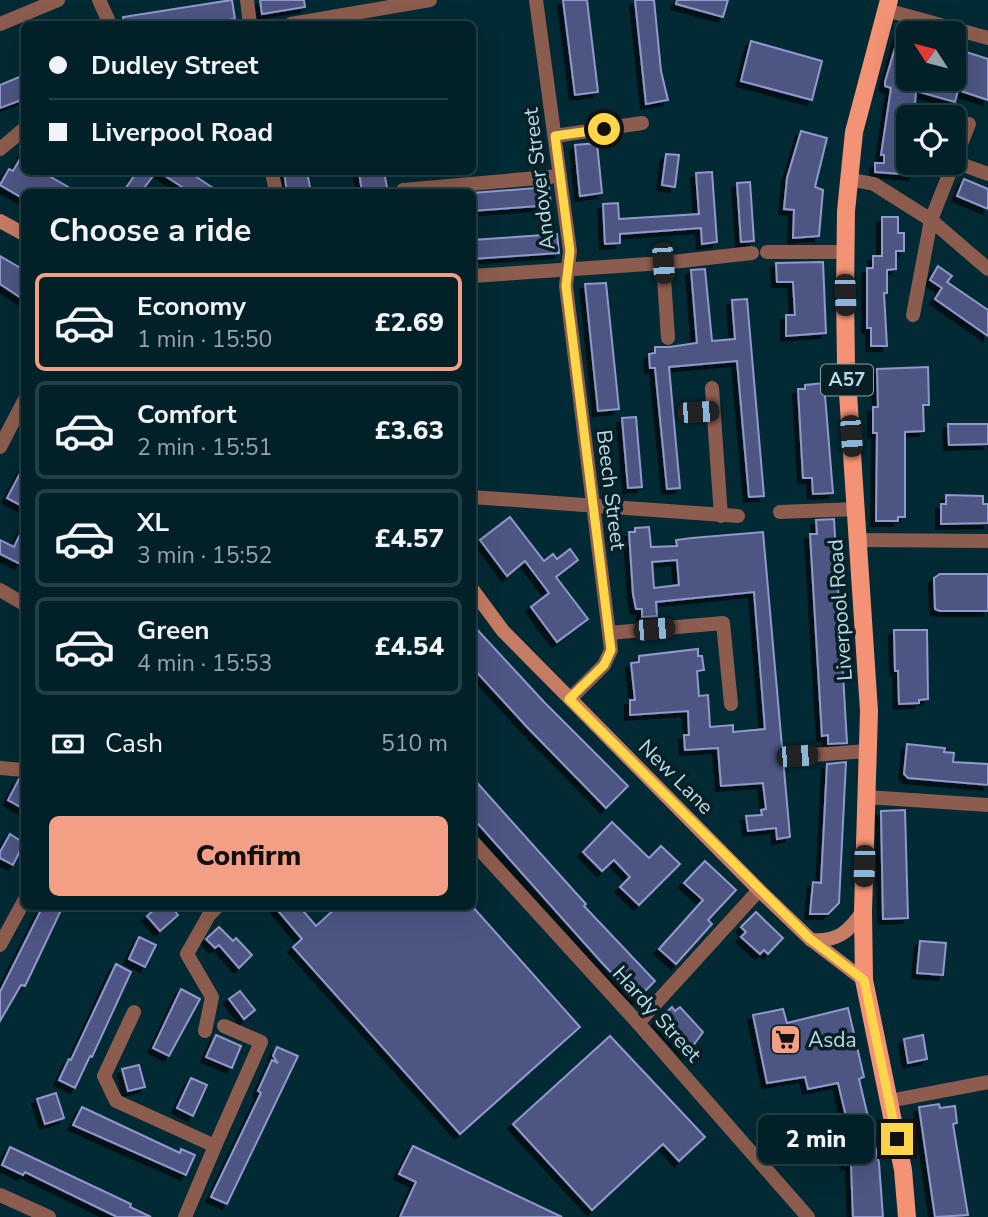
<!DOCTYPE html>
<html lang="en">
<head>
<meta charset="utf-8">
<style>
	:root { --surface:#022027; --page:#0c282f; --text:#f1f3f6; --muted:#96a3a7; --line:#233e44; --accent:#f39f85 }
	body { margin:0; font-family:"Nunito Sans",sans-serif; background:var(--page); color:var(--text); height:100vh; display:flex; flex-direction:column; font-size:26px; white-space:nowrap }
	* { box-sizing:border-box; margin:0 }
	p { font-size:23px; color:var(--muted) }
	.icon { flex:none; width:38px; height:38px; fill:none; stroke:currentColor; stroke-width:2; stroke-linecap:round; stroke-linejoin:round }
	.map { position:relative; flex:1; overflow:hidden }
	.sheet { position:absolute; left:21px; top:189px; width:455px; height:721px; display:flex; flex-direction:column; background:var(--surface); border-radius:10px; box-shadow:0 7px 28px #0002,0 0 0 2px var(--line) }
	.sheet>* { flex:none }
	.guide { position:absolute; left:21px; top:21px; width:455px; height:154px; border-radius:10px; box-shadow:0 7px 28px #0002,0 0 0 2px var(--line); display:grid; align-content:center; height:154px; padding:0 28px; background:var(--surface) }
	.needle { width:46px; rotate:306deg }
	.tools { position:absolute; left:896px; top:21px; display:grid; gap:14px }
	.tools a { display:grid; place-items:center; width:70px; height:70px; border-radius:10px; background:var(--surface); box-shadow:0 7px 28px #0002,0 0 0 2px var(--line); font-size:35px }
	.end { position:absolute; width:32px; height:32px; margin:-16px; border:9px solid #ffd54a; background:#111; box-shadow:0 0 0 4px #111 }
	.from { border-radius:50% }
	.bubble { position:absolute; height:49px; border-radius:10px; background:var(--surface); box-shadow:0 7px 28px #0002,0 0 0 2px var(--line); font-size:23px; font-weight:800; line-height:49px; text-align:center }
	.car { position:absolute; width:21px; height:42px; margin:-21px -10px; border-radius:9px; box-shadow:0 0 5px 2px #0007; background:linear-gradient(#222 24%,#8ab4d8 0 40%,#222 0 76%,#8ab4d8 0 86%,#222 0) }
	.guide b { display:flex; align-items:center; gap:24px; height:66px; font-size:26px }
	.guide b+b { border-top:2px solid var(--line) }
	.guide i { width:18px; height:18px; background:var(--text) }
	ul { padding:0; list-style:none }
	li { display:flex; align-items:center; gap:21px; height:98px; margin:0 14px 10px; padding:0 14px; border:4px solid var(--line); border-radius:10px }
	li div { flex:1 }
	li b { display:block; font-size:26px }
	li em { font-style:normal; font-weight:800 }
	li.selected { border-color:var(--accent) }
	li>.icon { width:63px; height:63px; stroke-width:1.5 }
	h2 { padding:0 28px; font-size:32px; line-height:84px }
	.pay { display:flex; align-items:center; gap:18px; height:77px; padding:0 28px; font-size:26px }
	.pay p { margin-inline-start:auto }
	.action { display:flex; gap:14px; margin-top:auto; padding:14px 28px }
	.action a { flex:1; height:80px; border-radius:10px; background:var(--accent); color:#111; font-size:28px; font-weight:800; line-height:80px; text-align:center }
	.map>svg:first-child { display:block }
	.building { fill:#4e5483; stroke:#9198cc; stroke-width:2; fill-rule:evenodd; filter:url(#shadow) }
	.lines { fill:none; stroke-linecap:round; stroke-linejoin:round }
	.street { stroke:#8c5d4e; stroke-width:14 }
	.secondary { stroke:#c67b64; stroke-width:14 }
	.primary { stroke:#f39274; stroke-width:18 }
	.route { stroke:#ffd54a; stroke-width:9 }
	.labels { text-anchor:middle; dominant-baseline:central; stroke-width:7; stroke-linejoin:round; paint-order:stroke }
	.shield { fill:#081f25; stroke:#85a3ac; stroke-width:2 }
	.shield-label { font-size:19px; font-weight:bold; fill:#badce6 }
	.street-label { font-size:21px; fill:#badce6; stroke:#081f25 }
	.poi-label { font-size:21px; fill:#badce6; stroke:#081f25; text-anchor:start }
</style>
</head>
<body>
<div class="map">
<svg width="988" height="1217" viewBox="0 0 988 1217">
	<defs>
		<filter id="shadow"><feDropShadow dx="-5" dy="5" stdDeviation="0" flood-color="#0009"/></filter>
	</defs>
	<rect width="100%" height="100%" fill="#022a34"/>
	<g class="building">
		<path d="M232,0L235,19L200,24H124L123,17Z"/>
		<path d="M260,0H304L305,7L262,14Z"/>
		<path d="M563,0H587L598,92L575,95Z"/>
		<path d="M635,0H654L661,71L668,100L646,104Z"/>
		<path d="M677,0H728L723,17L676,4Z"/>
		<path d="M902,24L908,26V79H954V48L988,59V100L958,90L955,102L916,91L914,117H908V163H915L914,175L875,172V163H884V155H881L891,88L885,86V82Z"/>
		<path d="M751,41L822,61L812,100L741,81Z"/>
		<path d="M24,75V99L0,108V85Z"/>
		<path d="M801,131L827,138L815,187L823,190L819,236L793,238L794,210L784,209L787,178Z"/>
		<path d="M597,143L602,193L580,196L575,145Z"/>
		<path d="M24,152V172H42L77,192H24V199L0,185L9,169L13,171Z"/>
		<path d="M666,154L679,155L675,187L662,185Z"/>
		<path d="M137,172H156L141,192H123Z"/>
		<path d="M159,172H189L219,192H190Z"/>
		<path d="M284,172H307L311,192H287Z"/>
		<path d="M359,172H384L388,192H362Z"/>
		<path d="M712,172L717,242L702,244L701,228L620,234V243L605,244L603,204L618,203L619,219L699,214L696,173Z"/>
		<path d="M964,179L988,189V209L957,196Z"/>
		<path d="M750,182L754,241L741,242L737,183Z"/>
		<path d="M549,187L551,205L472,211V193Z"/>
		<path d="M882,217H898V233H904V251H896V269L887,270V293H884L887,346H871V328H867V268H873V256H882Z"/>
		<path d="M557,234L559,253L472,259V240Z"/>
		<path d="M0,256L24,270V300L0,284Z"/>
		<path d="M823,262L826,333L786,336V315H795L793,282H777L776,263Z"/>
		<path d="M938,266L952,276L947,282L988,310V336L935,299L942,288L930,280Z"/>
		<path d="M705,269L712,341L735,339L732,300L747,299L764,496L749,497L737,361L669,367L680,488L667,489L655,368H650L649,354L655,353V347H669L697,343L691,270Z"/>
		<path d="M606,283L619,409L598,411L585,284Z"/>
		<path d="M928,367L929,405H923L924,431L905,432V517H898V521H876L877,433H873V407H878L877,369Z"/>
		<path d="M824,383L833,493L813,494L812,478H803L798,389H805V385Z"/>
		<path d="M636,417L642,487L628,488L622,418Z"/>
		<path d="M948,424H988V444L949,445Z"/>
		<path d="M24,466V507L7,498Z"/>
		<path d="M946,495L983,496V504H988V523L941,524V504H946Z"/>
		<path d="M510,517L544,561L553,554L557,559L570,549L578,560L556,577L588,619L557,642L531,607L549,593L525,561L507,576L480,540Z"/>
		<path d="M834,519L847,743L828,744V735L822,736L810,534H817L816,520Z"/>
		<path d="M24,526V555L20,564L0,554V540L14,547Z"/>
		<path d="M649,527L651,547L677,546L676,540L692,538L763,532L790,837L777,839L776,828L748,831L746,816L762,815L761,810L766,809L763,783L721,786L718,748L685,750L684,735H689L688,711L630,715V700H635L631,663L639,662V656L698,649V656H702L704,670L697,671L699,696L708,695L710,727L733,725V732L765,729L754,592L656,602L657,616L642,617V609H636L633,594L629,532H635V528ZM677,560L679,585L654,588L652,562Z"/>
		<path d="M940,574H988V611H940L935,609L934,578Z"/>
		<path d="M472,624L544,702L628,786L606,808L526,726L472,667Z"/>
		<path d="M894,630H927L928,699L919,700V703L899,704L898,671H895Z"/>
		<path d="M907,744L945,748L944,752L954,753L953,762L988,764V785L908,778L904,774Z"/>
		<path d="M846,762L839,903L828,914H810L813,882L821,883L827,764Z"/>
		<path d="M472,777L575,892L586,904L584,906L655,981L637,999L603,964L472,817Z"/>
		<path d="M19,779H24V809L8,800Z"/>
		<path d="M905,810L908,918L883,919L881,811Z"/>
		<path d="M612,822L649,858L661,846L680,864L639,905L620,887L630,877L614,860L602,871L583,852Z"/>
		<path d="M10,834L24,843L13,865L0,858V852Z"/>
		<path d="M705,861L736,890L708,920L712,924L676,964L659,949L703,900L684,883Z"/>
		<path d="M43,906H63L25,986L21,985L0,1021V992Z"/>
		<path d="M158,906H171L178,915L160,931L147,916Z"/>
		<path d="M274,906H299L316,926L338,906H472L580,1027L460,1134L293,947L302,939Z"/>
		<path d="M756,912L783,938L768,954L764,950L760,954L741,937L746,932L741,927Z"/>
		<path d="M219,927L233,941L236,938L252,955L239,968L219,945L215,948L206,939Z"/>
		<path d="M139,937L156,945L145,967L129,959Z"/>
		<path d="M920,941L946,943L943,975L917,973Z"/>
		<path d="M116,964L131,972L92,1057L90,1056L75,1088L59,1080L69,1059L71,1060Z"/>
		<path d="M181,989L200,999L169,1056L153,1048Z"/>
		<path d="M240,991L255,1010L244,1019L229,999Z"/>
		<path d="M672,1007L675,1011L680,1007L703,1032L687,1054L657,1021Z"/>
		<path d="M848,1008L864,1077L859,1079L879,1163L883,1217H853L851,1164L846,1165L840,1130L849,1129L838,1083L808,1089L805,1077L767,1083L753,1015L783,1009L787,1023Z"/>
		<path d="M216,1035L241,1046L232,1068L206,1057Z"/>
		<path d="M923,1035L927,1059L908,1063L904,1039Z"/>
		<path d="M610,1036L705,1137L679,1161L663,1144L592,1210L513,1124Z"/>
		<path d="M277,1047L298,1056L227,1204L211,1197L261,1093L258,1091L272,1060L278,1063L273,1056Z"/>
		<path d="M139,1065L145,1087L128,1091L122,1069Z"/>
		<path d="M191,1078L207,1085L193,1116L177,1108Z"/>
		<path d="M56,1093L64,1118L45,1124L37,1099Z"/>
		<path d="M939,1104L940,1108L955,1106L957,1123L953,1124L968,1215L935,1217L919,1107Z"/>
		<path d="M82,1107L180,1153L181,1149L195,1155L186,1175L73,1125Z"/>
		<path d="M413,1146L562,1217H400L416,1182L399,1174Z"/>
		<path d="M10,1147L131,1204L130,1207L151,1217H117L25,1172L23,1175L2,1165Z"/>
	</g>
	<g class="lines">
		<g class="street">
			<path d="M99,0L110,24"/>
			<path d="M247,0L250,24"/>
			<path d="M536,0L570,251L566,286L611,650L604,665L570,699"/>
			<path d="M886,10L988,38"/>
			<path d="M0,24L58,0"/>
			<path d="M291,24L430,0"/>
			<path d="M555,136L642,123"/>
			<path d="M0,149L24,129"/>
			<path d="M955,162L988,174"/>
			<path d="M272,172L276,192"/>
			<path d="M848,179L874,184L931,220L969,124"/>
			<path d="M403,190L560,176"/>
			<path d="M767,252H845"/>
			<path d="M663,263L668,338"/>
			<path d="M472,276L663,263L752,253"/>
			<path d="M913,315L931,220L988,269"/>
			<path d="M712,388L721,516"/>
			<path d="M698,412L713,411"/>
			<path d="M0,447L24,401"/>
			<path d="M472,497L738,516"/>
			<path d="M780,512L856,509"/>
			<path d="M858,540L988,541"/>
			<path d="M0,590L24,604"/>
			<path d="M609,633L723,623L731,704"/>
			<path d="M797,756L868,751"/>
			<path d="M0,768L24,770"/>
			<path d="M866,797L988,805"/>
			<path d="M472,841L638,1023L808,1217"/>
			<path d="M0,945L24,901"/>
			<path d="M134,1012L104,1076L116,1101L215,1146L185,1217"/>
			<path d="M638,1023L759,890"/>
			<path d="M205,1031L212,997L187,954L209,915L218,906"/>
			<path d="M889,1101L988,1082"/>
			<path d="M215,1146L261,1042L224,1026"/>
			<path d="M0,1195L49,1217"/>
		</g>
		<g class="secondary">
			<path d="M0,221L24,234"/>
			<path d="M472,589L503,631L759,890L809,938L864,980"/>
			<path d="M811,940C837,942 849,932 863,911"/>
		</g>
		<path class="primary" d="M889,0L854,132L846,211L845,295L846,363L869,711L863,911L864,980L903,1170L907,1217"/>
	</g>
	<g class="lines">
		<path class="route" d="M604,129L555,136L570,251L566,286L611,650L604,665L569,699L809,938L864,980L897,1139"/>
	</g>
	<defs>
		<symbol id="supermarket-square" viewBox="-11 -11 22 22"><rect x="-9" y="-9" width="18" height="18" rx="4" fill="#f39f85" stroke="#081f25"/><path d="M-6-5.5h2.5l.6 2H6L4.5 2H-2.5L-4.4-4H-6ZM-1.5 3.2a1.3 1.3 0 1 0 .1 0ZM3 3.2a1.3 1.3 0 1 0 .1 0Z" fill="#111"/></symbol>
	</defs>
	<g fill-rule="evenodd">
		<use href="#supermarket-square" x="768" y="1022" width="35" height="35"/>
	</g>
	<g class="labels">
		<rect class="shield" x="821" y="364.5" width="52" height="31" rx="5"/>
		<g class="shield-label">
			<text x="847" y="380">A57</text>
		</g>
		<g class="street-label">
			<text transform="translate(539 179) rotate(-97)">Andover Street</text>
			<text transform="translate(611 490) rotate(83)">Beech Street</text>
			<text transform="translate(840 610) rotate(-94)">Liverpool Road</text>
			<text transform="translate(676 777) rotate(45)">New Lane</text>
			<text transform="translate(657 1014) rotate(48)">Hardy Street</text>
		</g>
		<g class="poi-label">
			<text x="808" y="1040">Asda</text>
		</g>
	</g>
</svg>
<div class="tools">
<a><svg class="needle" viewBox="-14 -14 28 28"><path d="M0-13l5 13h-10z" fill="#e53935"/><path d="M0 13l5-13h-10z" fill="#96a3a7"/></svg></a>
<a><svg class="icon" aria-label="locate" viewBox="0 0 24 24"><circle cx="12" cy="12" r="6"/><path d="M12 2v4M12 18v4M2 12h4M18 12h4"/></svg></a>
</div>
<i class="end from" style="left:604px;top:129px"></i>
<i class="end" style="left:897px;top:1139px"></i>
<div class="bubble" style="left:758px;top:1115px;width:116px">2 min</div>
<i class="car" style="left:663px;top:263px;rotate:176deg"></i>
<i class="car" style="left:845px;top:295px;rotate:178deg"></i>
<i class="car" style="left:698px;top:412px;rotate:87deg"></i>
<i class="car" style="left:851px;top:436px;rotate:176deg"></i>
<i class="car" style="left:654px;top:629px;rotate:85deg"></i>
<i class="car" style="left:797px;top:756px;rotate:86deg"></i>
<i class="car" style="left:864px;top:866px;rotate:182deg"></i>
<div class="guide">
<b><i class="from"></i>Dudley Street</b>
<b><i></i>Liverpool Road</b>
</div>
<section class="sheet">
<h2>Choose a ride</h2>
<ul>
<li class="selected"><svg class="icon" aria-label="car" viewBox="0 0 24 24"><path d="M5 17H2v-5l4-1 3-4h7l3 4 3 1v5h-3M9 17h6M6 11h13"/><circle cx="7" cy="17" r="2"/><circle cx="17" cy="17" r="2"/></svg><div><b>Economy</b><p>1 min · 15:50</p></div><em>£2.69</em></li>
<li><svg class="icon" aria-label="car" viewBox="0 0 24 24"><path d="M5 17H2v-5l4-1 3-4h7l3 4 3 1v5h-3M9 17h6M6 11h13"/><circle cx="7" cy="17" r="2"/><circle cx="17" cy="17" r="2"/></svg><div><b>Comfort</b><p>2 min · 15:51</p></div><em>£3.63</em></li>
<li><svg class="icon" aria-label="car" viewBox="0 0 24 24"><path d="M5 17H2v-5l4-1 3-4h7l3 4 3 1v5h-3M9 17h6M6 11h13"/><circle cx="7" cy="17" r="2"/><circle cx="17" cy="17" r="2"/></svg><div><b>XL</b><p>3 min · 15:52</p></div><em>£4.57</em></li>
<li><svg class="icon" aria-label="car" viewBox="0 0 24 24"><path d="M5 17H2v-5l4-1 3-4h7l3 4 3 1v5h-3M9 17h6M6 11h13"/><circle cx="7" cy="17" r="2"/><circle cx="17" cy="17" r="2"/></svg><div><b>Green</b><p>4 min · 15:53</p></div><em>£4.54</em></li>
</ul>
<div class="pay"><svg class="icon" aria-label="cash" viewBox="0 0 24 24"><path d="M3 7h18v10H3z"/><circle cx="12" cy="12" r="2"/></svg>Cash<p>510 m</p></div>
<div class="action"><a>Confirm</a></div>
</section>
</div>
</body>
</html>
